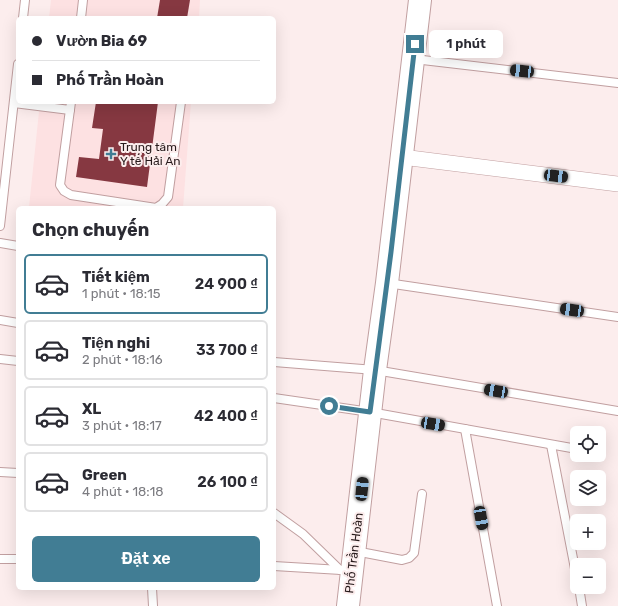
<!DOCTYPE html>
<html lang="vi">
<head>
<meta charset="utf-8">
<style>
	:root { --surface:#fff; --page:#f2f2f3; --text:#2b2b33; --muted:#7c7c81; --line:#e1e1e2; --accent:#417d94 }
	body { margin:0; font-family:Rubik,sans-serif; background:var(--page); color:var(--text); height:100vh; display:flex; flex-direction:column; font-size:15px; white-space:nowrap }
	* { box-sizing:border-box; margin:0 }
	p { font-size:13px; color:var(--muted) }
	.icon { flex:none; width:22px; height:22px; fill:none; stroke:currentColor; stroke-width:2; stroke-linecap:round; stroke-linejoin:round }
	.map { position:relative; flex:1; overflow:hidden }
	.side { position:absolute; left:16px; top:206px; width:260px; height:384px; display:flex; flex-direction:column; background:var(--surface); border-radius:6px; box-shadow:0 4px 16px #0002 }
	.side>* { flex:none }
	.guide { position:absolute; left:16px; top:16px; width:260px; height:88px; border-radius:6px; box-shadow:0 4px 16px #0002; display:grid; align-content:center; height:88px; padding:0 16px; background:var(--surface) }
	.buttons { position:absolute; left:570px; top:426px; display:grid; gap:8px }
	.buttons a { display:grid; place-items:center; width:36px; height:36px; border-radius:6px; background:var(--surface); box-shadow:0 4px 16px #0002; font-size:20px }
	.end { position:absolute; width:18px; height:18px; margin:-9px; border:5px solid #417d94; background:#fff; box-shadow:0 0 0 2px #fff }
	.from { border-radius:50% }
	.bubble { position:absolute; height:28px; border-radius:6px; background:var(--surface); box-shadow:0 4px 16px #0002; font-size:13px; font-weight:600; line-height:28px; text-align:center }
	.car { position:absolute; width:12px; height:24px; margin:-12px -6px; border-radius:5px; box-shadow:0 0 3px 1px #0007; background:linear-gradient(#222 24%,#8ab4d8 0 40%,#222 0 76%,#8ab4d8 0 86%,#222 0) }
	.guide b { display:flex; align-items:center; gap:14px; height:38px; font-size:15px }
	.guide b+b { border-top:1px solid var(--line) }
	.guide i { width:10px; height:10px; background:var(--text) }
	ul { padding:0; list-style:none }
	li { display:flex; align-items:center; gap:12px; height:60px; margin:0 8px 6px; padding:0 8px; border:2px solid var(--line); border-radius:6px }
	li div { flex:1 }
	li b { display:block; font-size:15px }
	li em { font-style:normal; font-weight:600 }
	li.on { border-color:var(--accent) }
	li>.icon { width:36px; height:36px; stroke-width:1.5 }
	h2 { padding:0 16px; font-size:18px; line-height:48px }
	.button { display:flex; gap:8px; margin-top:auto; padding:8px 16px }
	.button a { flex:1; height:46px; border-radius:6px; background:var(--accent); color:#fff; font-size:16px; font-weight:600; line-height:46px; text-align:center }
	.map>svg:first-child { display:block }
	.built { fill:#fde1e2 }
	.building { fill:#863841 }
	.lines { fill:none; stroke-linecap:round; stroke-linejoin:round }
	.lane-casing { stroke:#c19fa0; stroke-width:10 }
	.street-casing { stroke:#c19fa0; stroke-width:16 }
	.secondary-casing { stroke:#c19fa0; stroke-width:24 }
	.lane { stroke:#fff; stroke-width:8 }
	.street { stroke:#fff; stroke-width:15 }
	.secondary { stroke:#fff; stroke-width:22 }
	.route { stroke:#417d94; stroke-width:5 }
	.poi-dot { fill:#417d94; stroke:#fceded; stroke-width:1.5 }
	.labels { text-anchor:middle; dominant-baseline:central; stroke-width:4; stroke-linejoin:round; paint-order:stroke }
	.poi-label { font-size:12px; fill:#271a1b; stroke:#fceded; text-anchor:start }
	.street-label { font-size:12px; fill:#271a1b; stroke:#fceded }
</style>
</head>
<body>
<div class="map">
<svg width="618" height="606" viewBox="0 0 618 606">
	<rect width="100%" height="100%" fill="#fceded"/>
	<g class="built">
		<path d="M51,0H200L199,18H49Z"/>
		<path d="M40,102H191L183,208H39L29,207Z"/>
	</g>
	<g class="building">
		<path d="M160,0H190L187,18H157Z"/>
		<path d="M96,102H158L147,187L76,177L79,157L99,159L103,129L92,128Z"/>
	</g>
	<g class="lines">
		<defs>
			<g id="lane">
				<path d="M23,18L25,0"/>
				<path d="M81,18L83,0"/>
				<path d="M414,59L618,83"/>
				<path d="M71,102L60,185L64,191L71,195L156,208L162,204L168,197L181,102"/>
				<path d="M14,103L70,110"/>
				<path d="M0,226L18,64"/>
				<path d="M0,243L18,246"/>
				<path d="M387,283L618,317"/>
				<path d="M0,320L18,323"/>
				<path d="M0,359L18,361"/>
				<path d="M274,362L375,370L618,411"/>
				<path d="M274,398L370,412L577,449"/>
				<path d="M465,429L497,606"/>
				<path d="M551,445L577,579"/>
				<path d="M0,472L18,473"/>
				<path d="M274,513L303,534L340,570"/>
				<path d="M355,551L402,560L409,558L414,553L422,494"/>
				<path d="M0,559H18"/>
				<path d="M274,566L341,570"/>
				<path d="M579,587L582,606"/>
				<path d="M152,588L153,606"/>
			</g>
			<path id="street" d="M402,157L618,184"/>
			<path id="secondary" d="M348,606L375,370L387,283L420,0"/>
		</defs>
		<use href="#lane" class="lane-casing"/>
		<use href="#street" class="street-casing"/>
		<use href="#secondary" class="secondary-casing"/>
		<use href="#lane" class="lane"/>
		<use href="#street" class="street"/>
		<use href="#secondary" class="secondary"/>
	</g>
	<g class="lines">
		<path class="route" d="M329,406L370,412L391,252L415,44"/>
	</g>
	<path class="poi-dot" d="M109 148h4v4h4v4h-4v4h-4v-4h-4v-4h4z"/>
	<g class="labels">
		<g class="poi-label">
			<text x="120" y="147">Trung tâm<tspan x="120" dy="14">Y tế Hải An</tspan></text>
		</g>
		<g class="street-label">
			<text transform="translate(354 553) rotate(-83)">Phố Trần Hoàn</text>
		</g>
	</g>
</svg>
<div class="buttons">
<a><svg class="icon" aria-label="locate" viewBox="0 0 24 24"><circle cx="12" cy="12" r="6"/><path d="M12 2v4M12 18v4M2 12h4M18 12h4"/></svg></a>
<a><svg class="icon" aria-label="layers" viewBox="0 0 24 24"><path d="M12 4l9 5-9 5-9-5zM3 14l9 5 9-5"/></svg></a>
<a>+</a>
<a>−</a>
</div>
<i class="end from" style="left:329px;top:406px"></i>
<i class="end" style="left:415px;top:44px"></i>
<div class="bubble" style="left:429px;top:30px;width:74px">1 phút</div>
<i class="car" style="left:522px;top:71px;rotate:276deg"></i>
<i class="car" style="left:556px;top:176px;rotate:97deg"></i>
<i class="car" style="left:572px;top:310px;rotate:278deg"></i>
<i class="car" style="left:496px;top:391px;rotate:280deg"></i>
<i class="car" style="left:433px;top:424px;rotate:100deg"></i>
<i class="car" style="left:362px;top:489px;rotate:6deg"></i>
<i class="car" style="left:481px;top:518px;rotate:170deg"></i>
<div class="guide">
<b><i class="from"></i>Vườn Bia 69</b>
<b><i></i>Phố Trần Hoàn</b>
</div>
<section class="side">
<h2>Chọn chuyến</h2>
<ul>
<li class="on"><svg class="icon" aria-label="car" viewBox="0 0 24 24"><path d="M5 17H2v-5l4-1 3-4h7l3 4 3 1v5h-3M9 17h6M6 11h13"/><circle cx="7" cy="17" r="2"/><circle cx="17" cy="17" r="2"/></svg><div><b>Tiết kiệm</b><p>1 phút · 18:15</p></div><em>24 900 ₫</em></li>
<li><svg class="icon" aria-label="car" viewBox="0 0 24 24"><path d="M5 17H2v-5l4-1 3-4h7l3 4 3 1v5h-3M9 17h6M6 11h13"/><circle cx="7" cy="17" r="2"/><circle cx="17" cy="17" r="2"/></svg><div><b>Tiện nghi</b><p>2 phút · 18:16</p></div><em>33 700 ₫</em></li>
<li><svg class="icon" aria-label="car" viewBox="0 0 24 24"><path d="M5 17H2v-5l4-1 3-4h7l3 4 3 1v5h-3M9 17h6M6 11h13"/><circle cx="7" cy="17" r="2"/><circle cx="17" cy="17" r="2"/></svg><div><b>XL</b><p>3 phút · 18:17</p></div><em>42 400 ₫</em></li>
<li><svg class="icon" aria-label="car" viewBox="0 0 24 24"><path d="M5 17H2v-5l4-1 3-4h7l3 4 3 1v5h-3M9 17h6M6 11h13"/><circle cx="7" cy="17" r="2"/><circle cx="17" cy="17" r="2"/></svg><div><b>Green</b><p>4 phút · 18:18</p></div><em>26 100 ₫</em></li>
</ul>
<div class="button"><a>Đặt xe</a></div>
</section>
</div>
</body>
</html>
